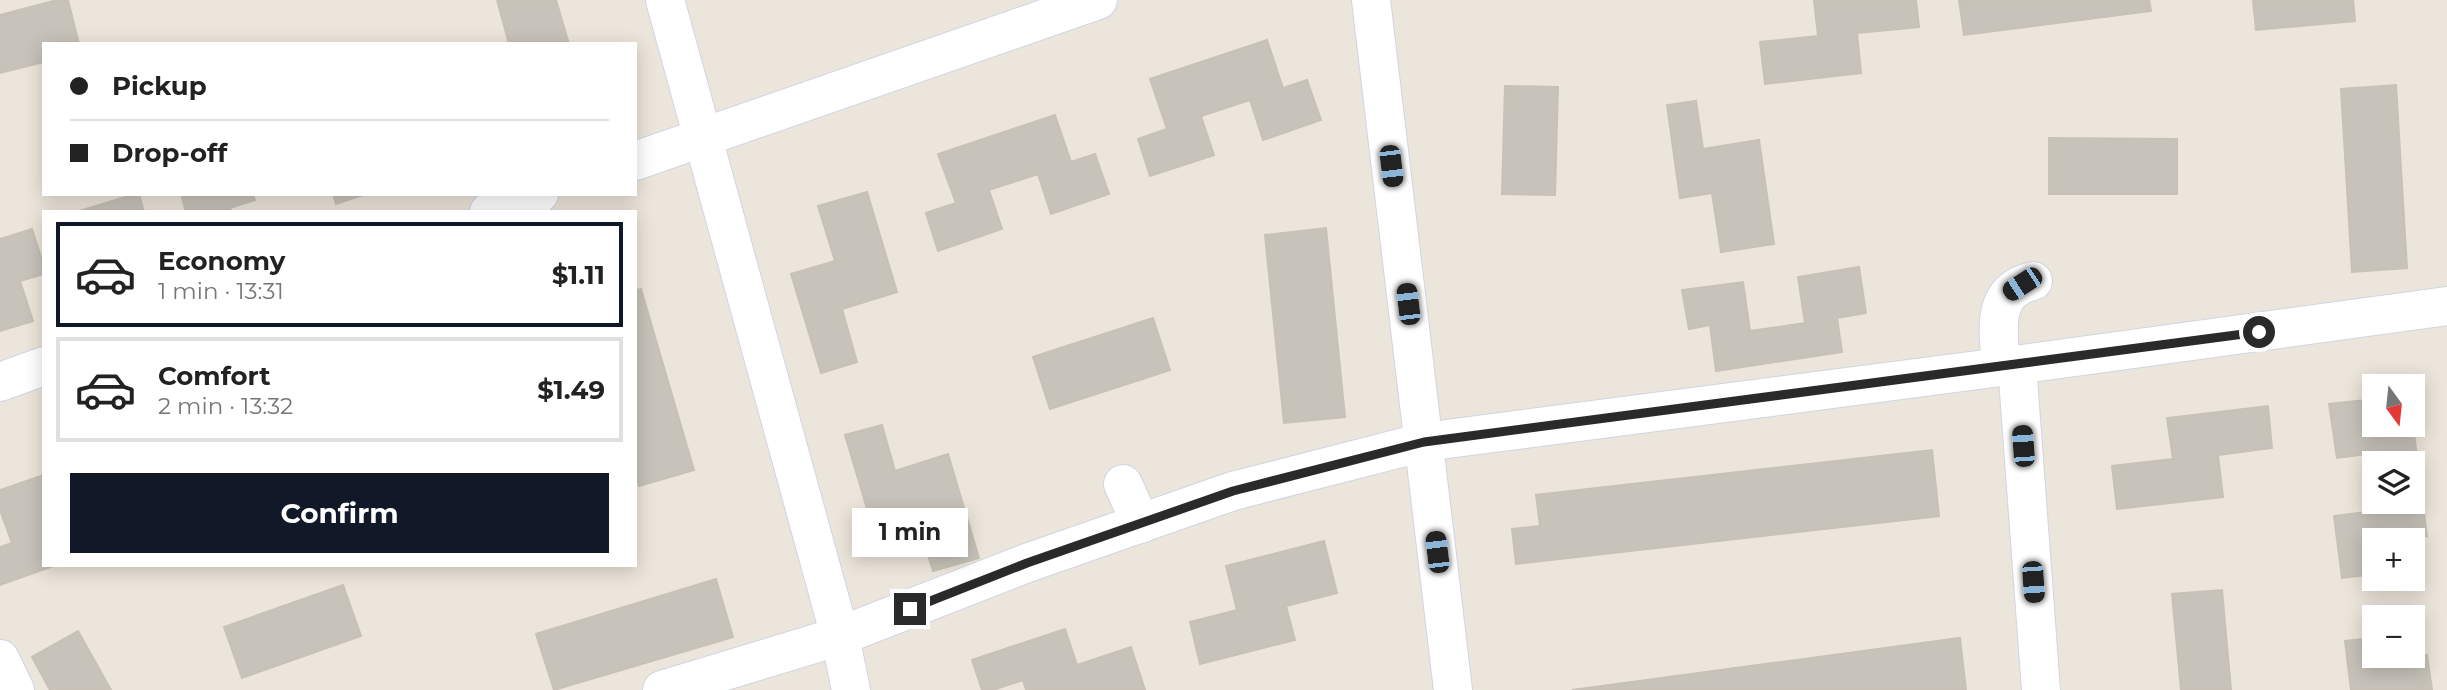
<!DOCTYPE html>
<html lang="en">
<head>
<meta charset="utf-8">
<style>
	:root { --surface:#fff; --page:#f2f2f2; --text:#222; --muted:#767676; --line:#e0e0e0; --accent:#111827 }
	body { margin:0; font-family:Montserrat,sans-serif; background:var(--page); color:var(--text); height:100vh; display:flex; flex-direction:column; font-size:26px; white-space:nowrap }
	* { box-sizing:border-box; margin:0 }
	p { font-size:23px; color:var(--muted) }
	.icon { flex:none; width:38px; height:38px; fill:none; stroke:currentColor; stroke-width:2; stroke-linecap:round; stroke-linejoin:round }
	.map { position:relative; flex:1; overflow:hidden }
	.details { position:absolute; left:42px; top:210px; width:595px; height:357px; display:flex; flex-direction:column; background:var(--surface); border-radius:0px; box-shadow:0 4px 18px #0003 }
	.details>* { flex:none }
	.guide { position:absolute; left:42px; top:42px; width:595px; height:154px; border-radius:0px; box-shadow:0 4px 18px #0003; display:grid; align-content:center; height:154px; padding:0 28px; background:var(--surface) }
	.needle { width:46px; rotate:165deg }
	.fabs { position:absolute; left:2362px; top:374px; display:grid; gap:14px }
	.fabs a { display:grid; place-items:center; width:63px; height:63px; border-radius:0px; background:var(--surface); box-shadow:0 4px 18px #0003; font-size:35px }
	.end { position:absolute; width:32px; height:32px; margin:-16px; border:9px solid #2a2a2a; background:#fff; box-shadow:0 0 0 4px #fff }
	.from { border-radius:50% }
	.bubble { position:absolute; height:49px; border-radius:0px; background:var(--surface); box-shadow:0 4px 18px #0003; font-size:23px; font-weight:700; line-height:49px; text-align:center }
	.car { position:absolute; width:21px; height:42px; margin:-21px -10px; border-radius:9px; box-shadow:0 0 5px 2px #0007; background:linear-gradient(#222 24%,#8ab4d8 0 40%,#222 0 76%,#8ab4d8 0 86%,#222 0) }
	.guide b { display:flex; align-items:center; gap:24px; height:66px; font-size:26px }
	.guide b+b { border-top:2px solid var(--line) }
	.guide i { width:18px; height:18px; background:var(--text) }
	ul { padding:12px 0 0; list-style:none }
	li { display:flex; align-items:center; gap:21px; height:105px; margin:0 14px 10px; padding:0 14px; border:4px solid var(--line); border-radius:0px }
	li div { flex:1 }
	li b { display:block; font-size:26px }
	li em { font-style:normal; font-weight:700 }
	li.current { border-color:var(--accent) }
	li>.icon { width:63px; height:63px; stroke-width:1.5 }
	.action { display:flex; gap:14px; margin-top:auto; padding:14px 28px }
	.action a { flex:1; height:80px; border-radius:0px; background:var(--accent); color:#fff; font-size:28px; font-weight:700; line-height:80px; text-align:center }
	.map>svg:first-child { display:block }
	.building { fill:#c7c3ba; stroke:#c8c1b5; stroke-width:2 }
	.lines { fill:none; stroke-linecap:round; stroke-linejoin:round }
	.minor-casing { stroke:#d1d4e3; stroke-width:40 }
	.minor { stroke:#fff; stroke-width:38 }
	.route { stroke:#2a2a2a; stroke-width:9 }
</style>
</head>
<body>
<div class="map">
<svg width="2447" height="690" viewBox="0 0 2447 690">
	<rect width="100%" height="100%" fill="#ece5db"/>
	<g class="building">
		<path d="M57,0H68L79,44H44V62L0,73V15Z"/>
		<path d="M497,0H556L569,44H509Z"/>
		<path d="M1814,0H1916L1919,27L1857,33L1861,73L1765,84L1760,42L1818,36Z"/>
		<path d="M1959,0H2149L2151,11L1964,35Z"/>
		<path d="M2253,0H2353L2355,21L2256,30Z"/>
		<path d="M1267,40L1283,88L1307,80L1321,120L1263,140L1250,100L1201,116L1214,155L1150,176L1138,139L1167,129L1150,79Z"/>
		<path d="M2396,85L2407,268L2352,272L2341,89Z"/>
		<path d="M1505,86L1558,87L1555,195L1502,194Z"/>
		<path d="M1696,101L1703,149L1759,140L1774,244L1721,252L1712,193L1680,198L1667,105Z"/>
		<path d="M1055,115L1071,162L1095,154L1109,194L1051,214L1038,174L989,190L1002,229L938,251L926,213L956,203L938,154Z"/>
		<path d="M2049,138L2177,139V194H2049Z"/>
		<path d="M867,192L897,292L842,309L857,362L821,373L791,274L835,261L818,206Z"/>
		<path d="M135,194H139L144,212H76Z"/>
		<path d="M181,194H253L255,200L230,208L231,212H186Z"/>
		<path d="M333,194H366L336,204Z"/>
		<path d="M1326,228L1345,417L1284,423L1265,235Z"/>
		<path d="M32,229L44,266V274L20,281L33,321L0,331V239Z"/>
		<path d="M1859,267L1866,313L1837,318L1842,352L1716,371L1710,325L1689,329L1682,290L1743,282L1750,331L1805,323L1798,277Z"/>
		<path d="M641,289L694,470L639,486L635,473V290Z"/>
		<path d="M1153,318L1170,370L1050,409L1033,357Z"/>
		<path d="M2375,399V425H2413L2427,536L2375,541V574L2342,578L2334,516L2381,510L2380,502H2413V464H2376L2375,453L2337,458L2329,404Z"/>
		<path d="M2268,406L2272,448L2218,455L2223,497L2117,509L2112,466L2173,459L2167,418Z"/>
		<path d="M882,425L895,471L948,454L979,558L933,571L917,519L874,532L845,435Z"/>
		<path d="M1932,450L1939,516L1516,564L1512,529L1540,526L1536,495Z"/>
		<path d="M44,475V565H56L0,585V547L12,543L0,510V490Z"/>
		<path d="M1324,541L1337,593L1286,606L1295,640L1200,664L1190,622L1237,610L1226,566Z"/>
		<path d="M716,579L733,637L554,690L536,634Z"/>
		<path d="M343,585L361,636L242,678L224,627Z"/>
		<path d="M2222,590L2231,690H2181L2172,594Z"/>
		<path d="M1065,629L1077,665L1131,647L1145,690H1026L1023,680L993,690H982L972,660Z"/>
		<path d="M78,631L111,690H50L32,657Z"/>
		<path d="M1960,638L1966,690H1572Z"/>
		<path d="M2375,638V656H2395V659L2427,655L2432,690H2351L2345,641Z"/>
	</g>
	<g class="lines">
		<defs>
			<g id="minor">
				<path d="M665,0L840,636L851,690"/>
				<path d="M1371,0L1453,690"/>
				<path d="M635,161L1098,0"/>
				<path d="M489,212L539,194"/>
				<path d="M2017,365L2041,690"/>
				<path d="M2001,367C1999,333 1989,291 2033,281"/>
				<path d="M0,382L44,366"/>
				<path d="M1123,484L1141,524"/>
				<path d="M0,659L15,690"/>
				<path d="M662,690L840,636L1027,563L1233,491L1424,442L2001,367L2447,306"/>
			</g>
		</defs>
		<use href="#minor" class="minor-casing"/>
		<use href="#minor" class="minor"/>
	</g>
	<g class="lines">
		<path class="route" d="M910,609L1027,563L1233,491L1424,442L2259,332"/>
	</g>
</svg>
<div class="fabs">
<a><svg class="needle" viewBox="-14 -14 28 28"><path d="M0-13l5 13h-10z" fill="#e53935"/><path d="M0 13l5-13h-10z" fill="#767676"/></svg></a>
<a><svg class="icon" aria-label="layers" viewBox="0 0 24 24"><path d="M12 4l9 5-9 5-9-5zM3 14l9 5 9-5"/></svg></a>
<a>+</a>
<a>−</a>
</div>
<i class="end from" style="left:2259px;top:332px"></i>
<i class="end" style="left:910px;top:609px"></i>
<div class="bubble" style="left:852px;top:508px;width:116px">1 min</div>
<i class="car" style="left:1391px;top:166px;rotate:173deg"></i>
<i class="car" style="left:2022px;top:284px;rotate:237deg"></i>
<i class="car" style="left:1408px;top:304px;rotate:353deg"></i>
<i class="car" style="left:2023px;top:446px;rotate:356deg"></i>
<i class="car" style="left:1437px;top:552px;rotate:353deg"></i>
<i class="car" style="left:2033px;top:582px;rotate:176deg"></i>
<div class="guide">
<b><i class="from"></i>Pickup</b>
<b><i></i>Drop-off</b>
</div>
<section class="details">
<ul>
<li class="current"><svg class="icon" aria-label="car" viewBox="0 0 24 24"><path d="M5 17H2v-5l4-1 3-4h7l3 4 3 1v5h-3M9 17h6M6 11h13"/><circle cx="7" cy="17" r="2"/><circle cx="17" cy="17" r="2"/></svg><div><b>Economy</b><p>1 min · 13:31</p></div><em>$1.11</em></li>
<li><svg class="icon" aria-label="car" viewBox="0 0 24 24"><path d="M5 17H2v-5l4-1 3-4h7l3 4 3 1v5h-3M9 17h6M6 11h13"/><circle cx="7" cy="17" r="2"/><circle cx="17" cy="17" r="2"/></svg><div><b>Comfort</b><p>2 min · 13:32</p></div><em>$1.49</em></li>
</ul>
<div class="action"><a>Confirm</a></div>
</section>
</div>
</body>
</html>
